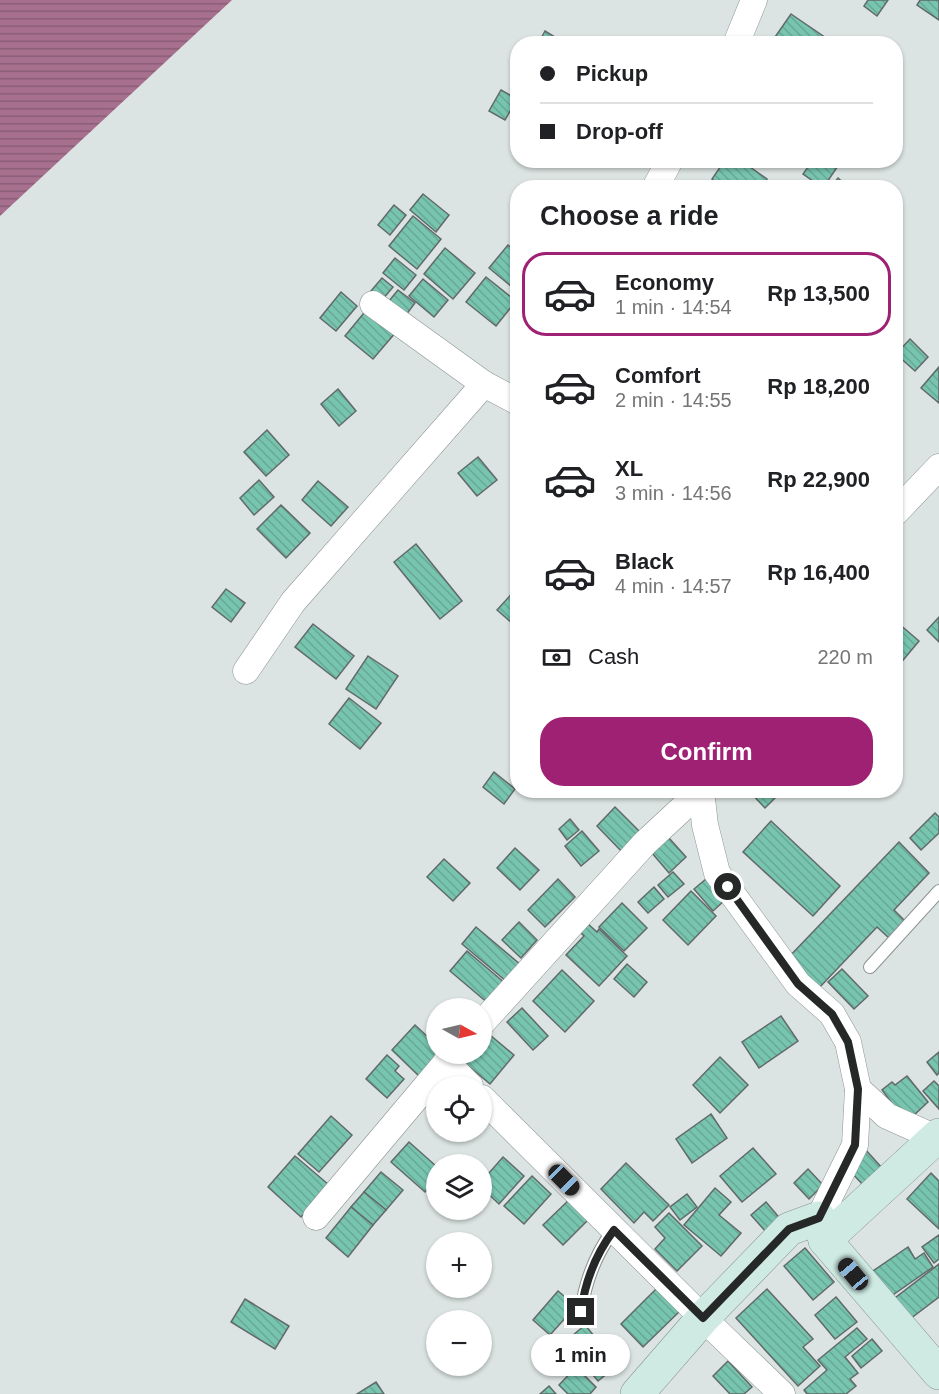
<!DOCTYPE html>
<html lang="en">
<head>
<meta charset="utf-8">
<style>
	:root { --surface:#fff; --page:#f6f6f6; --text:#202124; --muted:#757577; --line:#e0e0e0; --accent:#9f2174 }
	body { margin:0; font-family:Helvetica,sans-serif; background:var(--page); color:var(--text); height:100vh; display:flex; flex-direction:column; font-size:22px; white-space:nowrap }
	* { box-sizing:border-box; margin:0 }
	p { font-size:20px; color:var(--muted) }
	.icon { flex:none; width:33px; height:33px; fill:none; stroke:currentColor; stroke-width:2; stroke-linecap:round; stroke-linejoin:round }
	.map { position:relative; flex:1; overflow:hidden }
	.sheet { position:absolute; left:510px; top:180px; width:393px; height:618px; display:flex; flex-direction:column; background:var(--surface); border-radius:24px; box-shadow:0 2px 4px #0004 }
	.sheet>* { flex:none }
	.guide { position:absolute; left:510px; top:36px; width:393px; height:132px; border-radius:24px; box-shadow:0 2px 4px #0004; display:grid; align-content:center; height:132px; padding:0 30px; background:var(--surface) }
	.needle { width:39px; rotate:98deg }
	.fabs { position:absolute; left:426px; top:998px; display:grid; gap:12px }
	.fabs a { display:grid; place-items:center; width:66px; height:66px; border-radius:50%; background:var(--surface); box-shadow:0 2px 4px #0004; font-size:30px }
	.end { position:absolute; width:27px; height:27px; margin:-14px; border:8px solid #252827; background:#fff; box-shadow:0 0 0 3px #fff }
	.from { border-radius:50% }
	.bubble { position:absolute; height:42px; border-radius:21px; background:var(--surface); box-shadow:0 2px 4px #0004; font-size:20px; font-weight:700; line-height:42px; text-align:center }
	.car { position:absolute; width:18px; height:36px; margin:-18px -9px; border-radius:8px; box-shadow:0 0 4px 2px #0007; background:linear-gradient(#222 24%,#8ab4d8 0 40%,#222 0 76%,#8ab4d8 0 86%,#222 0) }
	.guide b { display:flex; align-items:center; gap:21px; height:57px; font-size:22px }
	.guide b+b { border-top:2px solid var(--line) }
	.guide i { width:15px; height:15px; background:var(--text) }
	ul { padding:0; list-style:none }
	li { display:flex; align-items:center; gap:18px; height:84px; margin:0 12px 9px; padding:0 18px; border:3px solid transparent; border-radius:24px }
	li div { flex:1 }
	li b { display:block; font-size:22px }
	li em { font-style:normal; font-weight:700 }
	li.selected { border-color:var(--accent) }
	li>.icon { width:54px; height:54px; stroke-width:1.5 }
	h2 { padding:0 30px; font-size:27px; line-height:72px }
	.pay { display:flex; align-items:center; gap:15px; height:66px; padding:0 30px; font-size:22px }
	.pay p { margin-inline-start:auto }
	.action { display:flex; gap:12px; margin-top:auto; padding:12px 30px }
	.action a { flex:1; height:69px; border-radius:24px; background:var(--accent); color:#fff; font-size:24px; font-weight:700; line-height:69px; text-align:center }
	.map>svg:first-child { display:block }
	.water { fill:url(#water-rules) }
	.building { fill:url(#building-back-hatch); stroke:#626a68; stroke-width:1.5 }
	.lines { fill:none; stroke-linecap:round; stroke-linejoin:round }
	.lane-casing { stroke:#8b9391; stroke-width:14 }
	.street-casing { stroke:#8b9391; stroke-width:27 }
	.secondary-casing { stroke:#8b9391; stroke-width:34 }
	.lane { stroke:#fff; stroke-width:12 }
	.street { stroke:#fff; stroke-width:26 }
	.secondary { stroke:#ceeae3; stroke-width:33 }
	.route { stroke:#252827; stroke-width:8 }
</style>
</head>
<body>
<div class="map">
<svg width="939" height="1394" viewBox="0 0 939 1394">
	<defs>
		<pattern id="water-rules" width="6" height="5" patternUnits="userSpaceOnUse" patternTransform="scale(1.5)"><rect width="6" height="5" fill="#a8708f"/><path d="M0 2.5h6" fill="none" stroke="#895c75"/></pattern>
		<pattern id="building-back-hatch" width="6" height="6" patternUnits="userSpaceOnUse" patternTransform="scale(1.5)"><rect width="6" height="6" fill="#77c4af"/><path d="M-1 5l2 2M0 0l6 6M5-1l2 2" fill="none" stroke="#67a897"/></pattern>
	</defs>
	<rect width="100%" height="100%" fill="#dbe4e2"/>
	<path class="water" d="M0,0H232L0,216Z"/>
	<g class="building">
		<path d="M868,0H888L877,16L864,6Z"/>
		<path d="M920,0H939V20L917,5Z"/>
		<path d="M791,14L826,38L822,44H777L773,40Z"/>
		<path d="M545,31L566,44H538Z"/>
		<path d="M501,90L517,99L505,120L489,111Z"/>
		<path d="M725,160H740L767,179L762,188H725L712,179Z"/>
		<path d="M813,160H842L823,188L803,174Z"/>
		<path d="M838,178L849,188H830Z"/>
		<path d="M423,194L449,215L436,232L410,210Z"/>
		<path d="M394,205L406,215L390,235L378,225Z"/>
		<path d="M413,216L441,239L417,269L389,246Z"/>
		<path d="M508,245L518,253V292L489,268Z"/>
		<path d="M445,248L475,273L453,299L424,274Z"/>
		<path d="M395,258L416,275L404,290L383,273Z"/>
		<path d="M486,277L516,301L496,326L466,302Z"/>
		<path d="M382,278L393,287L382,300L371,291Z"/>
		<path d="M423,279L448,300L434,317L409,296Z"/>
		<path d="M398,290L415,303L406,315L389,301Z"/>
		<path d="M341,292L357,306L336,331L320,318Z"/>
		<path d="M368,308L396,332L373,359L345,336Z"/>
		<path d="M910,339L928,357L915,371L896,354Z"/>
		<path d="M939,367V403L921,388Z"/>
		<path d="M338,389L356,411L339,426L321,404Z"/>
		<path d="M267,430L289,455L266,476L244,452Z"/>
		<path d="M478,457L497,480L477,496L458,473Z"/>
		<path d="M259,480L274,497L254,515L240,498Z"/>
		<path d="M318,481L348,507L331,526L302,500Z"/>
		<path d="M281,505L310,533L286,558L257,529Z"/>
		<path d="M416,544L462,601L440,619L394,562Z"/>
		<path d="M518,587V628L497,610Z"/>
		<path d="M226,589L245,603L231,622L212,607Z"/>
		<path d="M939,617V642L927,630Z"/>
		<path d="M898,623L919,641L899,665L896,663V626Z"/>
		<path d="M313,624L354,656L336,679L295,647Z"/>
		<path d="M368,656L398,676L376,709L346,689Z"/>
		<path d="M349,698L381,723L360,749L329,724Z"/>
		<path d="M494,772L515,789L504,804L483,787Z"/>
		<path d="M748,790H783L765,808Z"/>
		<path d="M615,807L643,835L624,854L597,826Z"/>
		<path d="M935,813L939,817V833L921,850L910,838Z"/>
		<path d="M570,819L579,830L567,840L559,829Z"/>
		<path d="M771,821L840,886L813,916L743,852Z"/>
		<path d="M582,831L599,851L581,866L565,846Z"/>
		<path d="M669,838L686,857L669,873L652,853Z"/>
		<path d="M899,842L929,873L894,910L906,922L890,939L877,927L819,988L788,958Z"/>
		<path d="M515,848L539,870L520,890L497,868Z"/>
		<path d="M444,859L470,883L453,901L427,877Z"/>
		<path d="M673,872L684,884L668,897L658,885Z"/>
		<path d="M558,879L575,897L545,927L528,910Z"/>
		<path d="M706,879L725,900L713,911L694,889Z"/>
		<path d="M654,887L664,899L648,913L638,902Z"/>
		<path d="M691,891L716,916L688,945L663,920Z"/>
		<path d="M622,903L647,928L624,951L599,927Z"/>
		<path d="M519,922L537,940L521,958L502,940Z"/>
		<path d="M587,923L597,932L599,929L627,956L599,986L566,955L584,936L579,931Z"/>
		<path d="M476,927L521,965L507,982L462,944Z"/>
		<path d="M467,951L506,984L489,1004L450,971Z"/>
		<path d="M627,964L647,982L634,997L614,979Z"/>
		<path d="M842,969L868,996L854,1009L828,982Z"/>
		<path d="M562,970L594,1001L565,1032L533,1001Z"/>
		<path d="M522,1008L548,1036L533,1050L507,1022Z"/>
		<path d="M781,1016L798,1041L759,1068L742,1042Z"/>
		<path d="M415,1025L430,1039L434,1035L436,1037V1053H443L420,1077L392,1050Z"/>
		<path d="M490,1035L514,1055L490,1084L466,1064L475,1053H482V1046Z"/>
		<path d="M939,1052V1073L937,1075L927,1062Z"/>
		<path d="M387,1055L399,1066L395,1071L404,1079L387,1098L366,1079Z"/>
		<path d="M720,1057L748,1085L720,1113L693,1085Z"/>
		<path d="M907,1076L928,1102L914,1115L894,1106L882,1090L892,1082L895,1085Z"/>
		<path d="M934,1081L939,1086V1109L923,1091Z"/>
		<path d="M711,1114L727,1138L692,1163L676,1139Z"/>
		<path d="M331,1116L352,1135L319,1172L298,1154Z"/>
		<path d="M441,1131H458L450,1139Z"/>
		<path d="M409,1142L436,1166V1179L425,1192L391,1162Z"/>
		<path d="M753,1148L776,1174L742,1202L720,1176Z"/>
		<path d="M864,1148L883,1169L864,1186L849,1170Z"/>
		<path d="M295,1156L329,1185L301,1217L268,1187Z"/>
		<path d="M503,1157L524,1176L499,1204L482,1188V1181Z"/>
		<path d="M626,1163L669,1205L653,1221L644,1212L634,1223L601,1189Z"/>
		<path d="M808,1169L823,1185L809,1199L794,1183Z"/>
		<path d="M381,1172L403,1190L386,1210L364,1192Z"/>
		<path d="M931,1173L939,1181V1229L907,1199Z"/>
		<path d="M532,1176L551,1194L524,1224L504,1206Z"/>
		<path d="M715,1188L731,1202L719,1215L741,1233L721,1256L684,1225Z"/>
		<path d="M364,1192L386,1210L373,1225L351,1207Z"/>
		<path d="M687,1194L697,1207L680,1220L670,1207Z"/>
		<path d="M571,1198L590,1218L563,1245L543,1225Z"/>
		<path d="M766,1202L782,1221L767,1233L751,1215Z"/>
		<path d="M351,1207L373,1225L348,1257L326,1238Z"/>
		<path d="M669,1213L702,1246L677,1271L655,1249L665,1238L655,1227Z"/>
		<path d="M939,1235V1259L934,1263L922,1247Z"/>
		<path d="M908,1247L915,1259L924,1253L933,1267L887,1299L870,1273Z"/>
		<path d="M805,1248L834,1282L813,1300L784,1266Z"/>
		<path d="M939,1264V1297L910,1319L895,1298Z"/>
		<path d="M660,1285L682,1309L643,1347L621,1324Z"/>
		<path d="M767,1289L813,1339L803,1347L820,1366L798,1386L736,1318Z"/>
		<path d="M558,1291L576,1306L550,1335L533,1320Z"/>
		<path d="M836,1297L857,1322L835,1339L815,1315Z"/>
		<path d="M245,1299L289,1326L275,1349L231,1322Z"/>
		<path d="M585,1325L618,1365L598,1381L579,1358L586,1352L573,1335Z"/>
		<path d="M857,1328L867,1339L845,1357L858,1373L850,1379L856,1386L846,1394H807L804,1390L827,1370L818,1360Z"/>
		<path d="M872,1339L882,1351L861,1368L852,1356Z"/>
		<path d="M728,1361L752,1387L744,1394H730L713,1376Z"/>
		<path d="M576,1367L596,1387L590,1394H568L559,1385Z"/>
		<path d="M376,1382L384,1394H357Z"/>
		<path d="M549,1386L556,1394H540Z"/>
	</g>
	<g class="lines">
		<defs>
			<g id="lane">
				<path d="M870,967L939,891"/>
				<path d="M581,1312C585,1281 595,1255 614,1229"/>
			</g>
			<g id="street">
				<path d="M736,44L754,0"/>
				<path d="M655,188L670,160"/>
				<path d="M373,304L484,384L518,402"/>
				<path d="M896,512L939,467"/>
				<path d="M246,671L293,602L484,384"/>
				<path d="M701,790L705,825L717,873L798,984L832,1014L848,1042L858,1089L887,1116L936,1138"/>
				<path d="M482,1023L645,843L701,791"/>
				<path d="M446,1062L470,1086"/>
				<path d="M482,1098L703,1318L782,1394"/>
				<path d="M316,1217L454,1053"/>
				<path d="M819,1218L855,1145L858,1089"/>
			</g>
			<g id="secondary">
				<path d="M825,1240L939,1135"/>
				<path d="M637,1394L703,1318L789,1229L819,1218L825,1240L939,1373"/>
			</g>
		</defs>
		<use href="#lane" class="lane-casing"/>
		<use href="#street" class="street-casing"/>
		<use href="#secondary" class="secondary-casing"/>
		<use href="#lane" class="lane"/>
		<use href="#street" class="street"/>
		<use href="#secondary" class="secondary"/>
	</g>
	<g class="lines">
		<path class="route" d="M581,1312C585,1281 595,1255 614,1230L703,1318L789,1229L819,1218L855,1145L858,1089L848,1042L832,1014L798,984L728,887"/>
	</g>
</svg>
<div class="fabs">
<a><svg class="needle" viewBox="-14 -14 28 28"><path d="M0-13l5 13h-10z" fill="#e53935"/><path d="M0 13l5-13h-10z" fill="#757577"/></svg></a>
<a><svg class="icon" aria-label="locate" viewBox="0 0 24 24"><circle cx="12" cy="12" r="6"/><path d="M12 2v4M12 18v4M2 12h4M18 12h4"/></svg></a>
<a><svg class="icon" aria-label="layers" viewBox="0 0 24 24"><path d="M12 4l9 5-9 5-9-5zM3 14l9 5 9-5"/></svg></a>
<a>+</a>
<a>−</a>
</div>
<i class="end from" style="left:728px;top:887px"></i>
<i class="end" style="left:581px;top:1312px"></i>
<div class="bubble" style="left:531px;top:1334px;width:99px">1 min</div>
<i class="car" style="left:564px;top:1180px;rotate:135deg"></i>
<i class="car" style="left:853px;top:1274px;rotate:320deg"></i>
<div class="guide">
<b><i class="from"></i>Pickup</b>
<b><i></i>Drop-off</b>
</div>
<section class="sheet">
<h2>Choose a ride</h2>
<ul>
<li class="selected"><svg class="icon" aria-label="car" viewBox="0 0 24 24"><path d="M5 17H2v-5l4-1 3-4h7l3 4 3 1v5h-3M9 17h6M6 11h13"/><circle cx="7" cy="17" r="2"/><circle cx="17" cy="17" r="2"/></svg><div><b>Economy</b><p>1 min · 14:54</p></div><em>Rp 13,500</em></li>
<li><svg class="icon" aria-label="car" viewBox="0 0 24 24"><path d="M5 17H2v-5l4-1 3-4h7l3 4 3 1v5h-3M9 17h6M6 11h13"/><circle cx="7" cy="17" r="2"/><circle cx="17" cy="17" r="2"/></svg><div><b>Comfort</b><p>2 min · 14:55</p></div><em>Rp 18,200</em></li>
<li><svg class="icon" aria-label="car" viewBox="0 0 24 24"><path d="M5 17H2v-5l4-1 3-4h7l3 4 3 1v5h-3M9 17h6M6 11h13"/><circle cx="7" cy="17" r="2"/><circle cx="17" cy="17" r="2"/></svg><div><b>XL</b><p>3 min · 14:56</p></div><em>Rp 22,900</em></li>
<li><svg class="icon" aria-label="car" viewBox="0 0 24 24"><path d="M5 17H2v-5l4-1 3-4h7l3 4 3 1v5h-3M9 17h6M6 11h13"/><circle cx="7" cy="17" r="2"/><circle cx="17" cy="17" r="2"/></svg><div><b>Black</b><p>4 min · 14:57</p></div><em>Rp 16,400</em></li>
</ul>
<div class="pay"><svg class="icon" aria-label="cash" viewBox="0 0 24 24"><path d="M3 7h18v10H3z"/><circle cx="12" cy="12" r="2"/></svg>Cash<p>220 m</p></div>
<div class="action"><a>Confirm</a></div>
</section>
</div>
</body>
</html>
